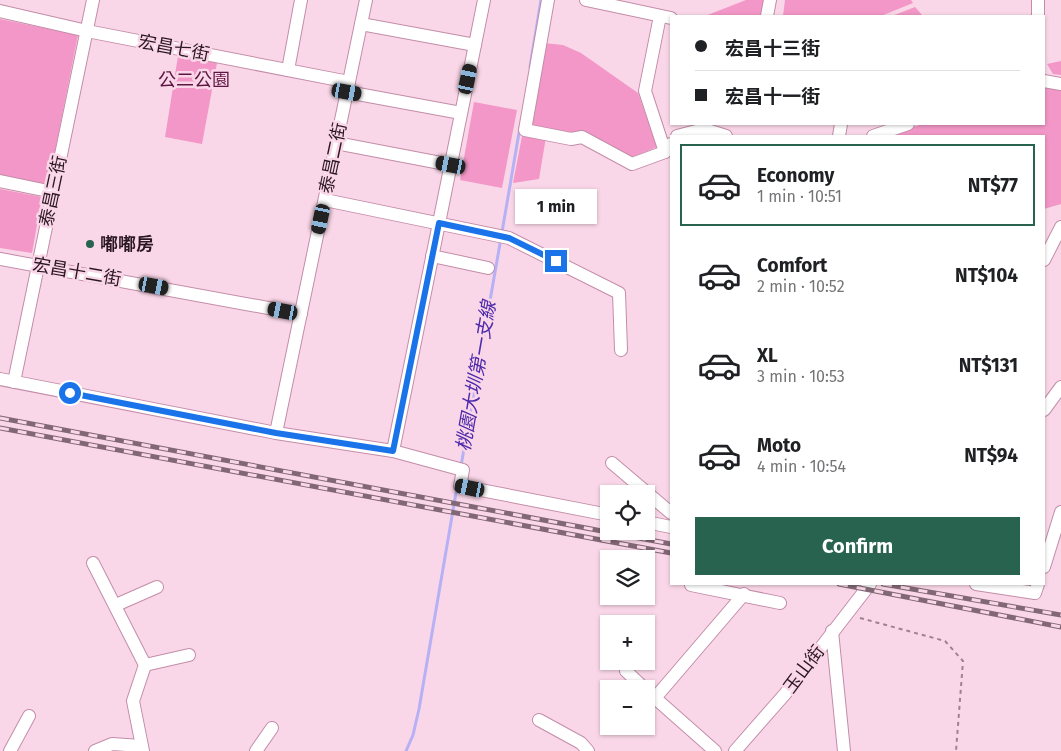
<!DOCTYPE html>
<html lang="en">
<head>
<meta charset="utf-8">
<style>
	:root { --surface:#fff; --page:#f2f2f2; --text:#202124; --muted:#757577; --line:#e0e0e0; --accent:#27634e }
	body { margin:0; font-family:"Fira Sans","Noto Sans TC",sans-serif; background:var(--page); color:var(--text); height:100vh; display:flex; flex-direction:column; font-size:19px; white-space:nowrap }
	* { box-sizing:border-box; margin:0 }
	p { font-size:16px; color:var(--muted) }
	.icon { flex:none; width:28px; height:28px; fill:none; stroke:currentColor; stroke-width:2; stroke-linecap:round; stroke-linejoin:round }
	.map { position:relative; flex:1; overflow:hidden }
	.side { position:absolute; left:670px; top:135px; width:375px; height:450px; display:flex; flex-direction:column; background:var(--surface); border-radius:0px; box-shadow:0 1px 4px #0004 }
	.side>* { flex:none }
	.guide { position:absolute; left:670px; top:15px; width:375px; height:110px; border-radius:0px; box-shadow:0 1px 4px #0004; display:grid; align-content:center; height:110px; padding:0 25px; background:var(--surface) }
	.buttons { position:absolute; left:600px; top:485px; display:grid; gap:10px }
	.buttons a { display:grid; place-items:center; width:55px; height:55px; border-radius:0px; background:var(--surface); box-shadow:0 1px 4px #0004; font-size:25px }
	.end { position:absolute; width:22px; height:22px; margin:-11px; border:6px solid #1a73e8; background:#fff; box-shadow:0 0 0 2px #fff }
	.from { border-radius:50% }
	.bubble { position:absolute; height:35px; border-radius:0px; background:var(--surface); box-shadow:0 1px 4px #0004; font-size:16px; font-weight:700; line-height:35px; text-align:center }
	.car { position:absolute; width:15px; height:30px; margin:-15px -8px; border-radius:6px; box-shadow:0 0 4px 1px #0007; background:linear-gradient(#222 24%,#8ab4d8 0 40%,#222 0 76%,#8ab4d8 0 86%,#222 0) }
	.guide b { display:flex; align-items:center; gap:18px; height:48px; font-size:19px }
	.guide b+b { border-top:1px solid var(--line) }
	.guide i { width:12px; height:12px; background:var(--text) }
	ul { padding:9px 0 0; list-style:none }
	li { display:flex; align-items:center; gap:15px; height:82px; margin:0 10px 8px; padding:0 15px; border:2px solid transparent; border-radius:0px }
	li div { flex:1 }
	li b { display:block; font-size:19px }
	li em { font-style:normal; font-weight:700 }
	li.on { border-color:var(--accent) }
	li>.icon { width:45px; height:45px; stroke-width:1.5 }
	.cta { display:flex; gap:10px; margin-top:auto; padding:10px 25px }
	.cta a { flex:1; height:58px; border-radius:0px; background:var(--accent); color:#fff; font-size:20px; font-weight:700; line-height:58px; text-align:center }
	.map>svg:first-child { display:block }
	.green { fill:#f297c7 }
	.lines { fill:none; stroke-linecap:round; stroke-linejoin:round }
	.stream { stroke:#b6b1f5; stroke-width:3 }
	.minor-casing { stroke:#c38da8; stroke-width:14 }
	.path { stroke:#9e8290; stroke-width:2; stroke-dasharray:4 4; stroke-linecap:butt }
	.minor { stroke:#fff; stroke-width:12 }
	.rail-casing { stroke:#826875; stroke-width:5 }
	.rail { stroke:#fad7e8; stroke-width:3; stroke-dasharray:9; stroke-linecap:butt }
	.route { stroke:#1a73e8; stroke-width:6 }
	.poi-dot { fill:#27634e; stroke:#fad7e8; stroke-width:2 }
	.labels { text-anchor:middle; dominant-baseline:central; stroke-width:5; stroke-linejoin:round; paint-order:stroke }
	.street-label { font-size:18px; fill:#2b1722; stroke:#fad7e8 }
	.park-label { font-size:18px; fill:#5d1541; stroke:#fad7e8 }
	.poi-label { font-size:18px; font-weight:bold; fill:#2b1722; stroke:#fad7e8; text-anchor:start }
	.water-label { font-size:19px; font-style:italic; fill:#4d2aab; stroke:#fad7e8 }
</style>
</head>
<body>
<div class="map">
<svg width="1061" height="751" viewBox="0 0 1061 751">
	<rect width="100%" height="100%" fill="#fad7e8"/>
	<g class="green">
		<path d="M746,0H766L763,16H705Z"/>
		<path d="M785,0H911L913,3L881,16H783Z"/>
		<path d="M915,7L923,16H892Z"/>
		<path d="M0,19L78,35L48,186L0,176Z"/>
		<path d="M544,43L563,45L581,53L638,93L657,147L630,158L569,133L529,126Z"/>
		<path d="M178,56L217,63L202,144L165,137Z"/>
		<path d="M1061,61V75L1053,74L1047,64Z"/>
		<path d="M1044,86L1061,90V204L1044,209V136H887L922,124H1044Z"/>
		<path d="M474,102L517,110L502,188L460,180Z"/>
		<path d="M523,131L546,137L539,179L513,183Z"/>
		<path d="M0,189L42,197L32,253L0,248Z"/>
	</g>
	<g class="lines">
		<g class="stream">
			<path d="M530,67L541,0"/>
			<path d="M502,232L520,127"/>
			<path d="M461,466L501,238"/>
			<path d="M406,751L413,735L419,709L457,487"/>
		</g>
		<defs>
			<g id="minor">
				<path d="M548,0L525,130L571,139L582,137L632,164L665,152"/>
				<path d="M586,0L671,18"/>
				<path d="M1038,0V16"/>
				<path d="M0,11L87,31L349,82"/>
				<path d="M660,16L645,91L665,152L671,144"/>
				<path d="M767,16L770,0"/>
				<path d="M361,24L475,45"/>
				<path d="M288,70L301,0"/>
				<path d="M1044,81L1061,84"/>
				<path d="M347,92L461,113"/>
				<path d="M677,136L704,129L726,136"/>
				<path d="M839,136L841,124"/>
				<path d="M873,136L908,124"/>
				<path d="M336,143L451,165"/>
				<path d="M0,181L53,192"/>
				<path d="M325,200L509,238L619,293L621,350"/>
				<path d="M432,256L488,268"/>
				<path d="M0,259L301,314"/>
				<path d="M1044,260L1061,227"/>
				<path d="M0,379L276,433L393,451L463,470L460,486L609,515"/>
				<path d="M14,382L93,0"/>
				<path d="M1044,410L1061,387"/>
				<path d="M276,433L366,0"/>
				<path d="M393,451L484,0"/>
				<path d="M612,463L671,513"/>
				<path d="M646,522L671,527"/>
				<path d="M93,563L145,665L133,701L143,751"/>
				<path d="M1044,567L1061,512"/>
				<path d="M976,584L1035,593L1038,584"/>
				<path d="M691,585L780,603"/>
				<path d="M116,605L157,587"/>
				<path d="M832,631L844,751"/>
				<path d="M145,665L189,655"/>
				<path d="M626,671L645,689"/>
				<path d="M646,690L715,751"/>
				<path d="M655,698L744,594"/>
				<path d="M539,720L581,743L588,751"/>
				<path d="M10,751L29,716"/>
				<path d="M95,751L112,744L141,746"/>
				<path d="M256,751L272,728"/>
				<path d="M735,751L785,694L870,584"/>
			</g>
		</defs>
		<use href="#minor" class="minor-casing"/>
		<path class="path" d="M860,618L945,641L963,661L956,751"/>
		<use href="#minor" class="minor"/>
		<defs>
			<g id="rail">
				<path d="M0,418L671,544"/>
				<path d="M0,428L671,553"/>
				<path d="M839,584L1061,627"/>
				<path d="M883,584L1061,615"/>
			</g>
		</defs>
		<use href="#rail" class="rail-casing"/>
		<use href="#rail" class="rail"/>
	</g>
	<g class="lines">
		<path class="route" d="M70,393L276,433L393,451L439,223L509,238L556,261"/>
	</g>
	<circle class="poi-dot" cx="90" cy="244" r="5"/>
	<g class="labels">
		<g class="street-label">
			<text transform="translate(174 48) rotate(11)">宏昌七街</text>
			<text transform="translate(333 158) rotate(-78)">泰昌二街</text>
			<text transform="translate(53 191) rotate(-78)">泰昌三街</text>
			<text transform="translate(77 272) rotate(10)">宏昌十二街</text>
			<text transform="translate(804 669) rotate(-53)">玉山街</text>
		</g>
		<g class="park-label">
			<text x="194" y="80">公二公園</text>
		</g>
		<g class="poi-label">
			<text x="100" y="244">嘟嘟房</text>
		</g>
		<g class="water-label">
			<text transform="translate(476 376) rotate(-80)">桃園大圳第一支線</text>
		</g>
	</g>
</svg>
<div class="buttons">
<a><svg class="icon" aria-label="locate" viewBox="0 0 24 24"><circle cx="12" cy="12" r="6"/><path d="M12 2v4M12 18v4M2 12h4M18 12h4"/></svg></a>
<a><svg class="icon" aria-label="layers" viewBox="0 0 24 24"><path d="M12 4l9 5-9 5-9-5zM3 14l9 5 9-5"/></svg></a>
<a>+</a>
<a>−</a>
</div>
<i class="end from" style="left:70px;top:393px"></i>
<i class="end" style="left:556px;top:261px"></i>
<div class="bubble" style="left:515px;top:189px;width:82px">1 min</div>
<i class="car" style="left:468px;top:79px;rotate:12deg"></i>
<i class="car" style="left:347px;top:92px;rotate:100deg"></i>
<i class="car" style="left:451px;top:165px;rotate:281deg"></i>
<i class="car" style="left:321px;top:219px;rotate:192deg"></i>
<i class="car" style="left:154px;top:286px;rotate:101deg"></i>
<i class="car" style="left:283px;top:311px;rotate:281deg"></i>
<i class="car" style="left:470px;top:488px;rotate:282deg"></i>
<div class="guide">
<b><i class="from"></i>宏昌十三街</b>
<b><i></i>宏昌十一街</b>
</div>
<section class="side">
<ul>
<li class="on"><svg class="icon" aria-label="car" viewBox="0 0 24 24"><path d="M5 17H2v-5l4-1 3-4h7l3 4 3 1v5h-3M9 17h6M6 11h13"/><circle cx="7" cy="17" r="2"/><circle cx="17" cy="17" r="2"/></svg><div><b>Economy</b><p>1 min · 10:51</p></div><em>NT$77</em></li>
<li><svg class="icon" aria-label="car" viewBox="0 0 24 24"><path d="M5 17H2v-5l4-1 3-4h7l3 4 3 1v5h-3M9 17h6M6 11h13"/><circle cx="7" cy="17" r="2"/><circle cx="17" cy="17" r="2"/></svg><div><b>Comfort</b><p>2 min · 10:52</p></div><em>NT$104</em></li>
<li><svg class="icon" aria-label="car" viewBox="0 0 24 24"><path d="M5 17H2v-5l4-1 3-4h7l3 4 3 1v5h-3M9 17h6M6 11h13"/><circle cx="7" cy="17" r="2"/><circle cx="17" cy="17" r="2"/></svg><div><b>XL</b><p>3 min · 10:53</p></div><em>NT$131</em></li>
<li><svg class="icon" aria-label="car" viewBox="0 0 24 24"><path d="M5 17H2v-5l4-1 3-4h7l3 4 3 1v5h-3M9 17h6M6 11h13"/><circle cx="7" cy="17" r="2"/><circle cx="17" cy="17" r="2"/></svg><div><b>Moto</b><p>4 min · 10:54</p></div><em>NT$94</em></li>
</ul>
<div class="cta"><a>Confirm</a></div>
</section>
</div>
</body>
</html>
